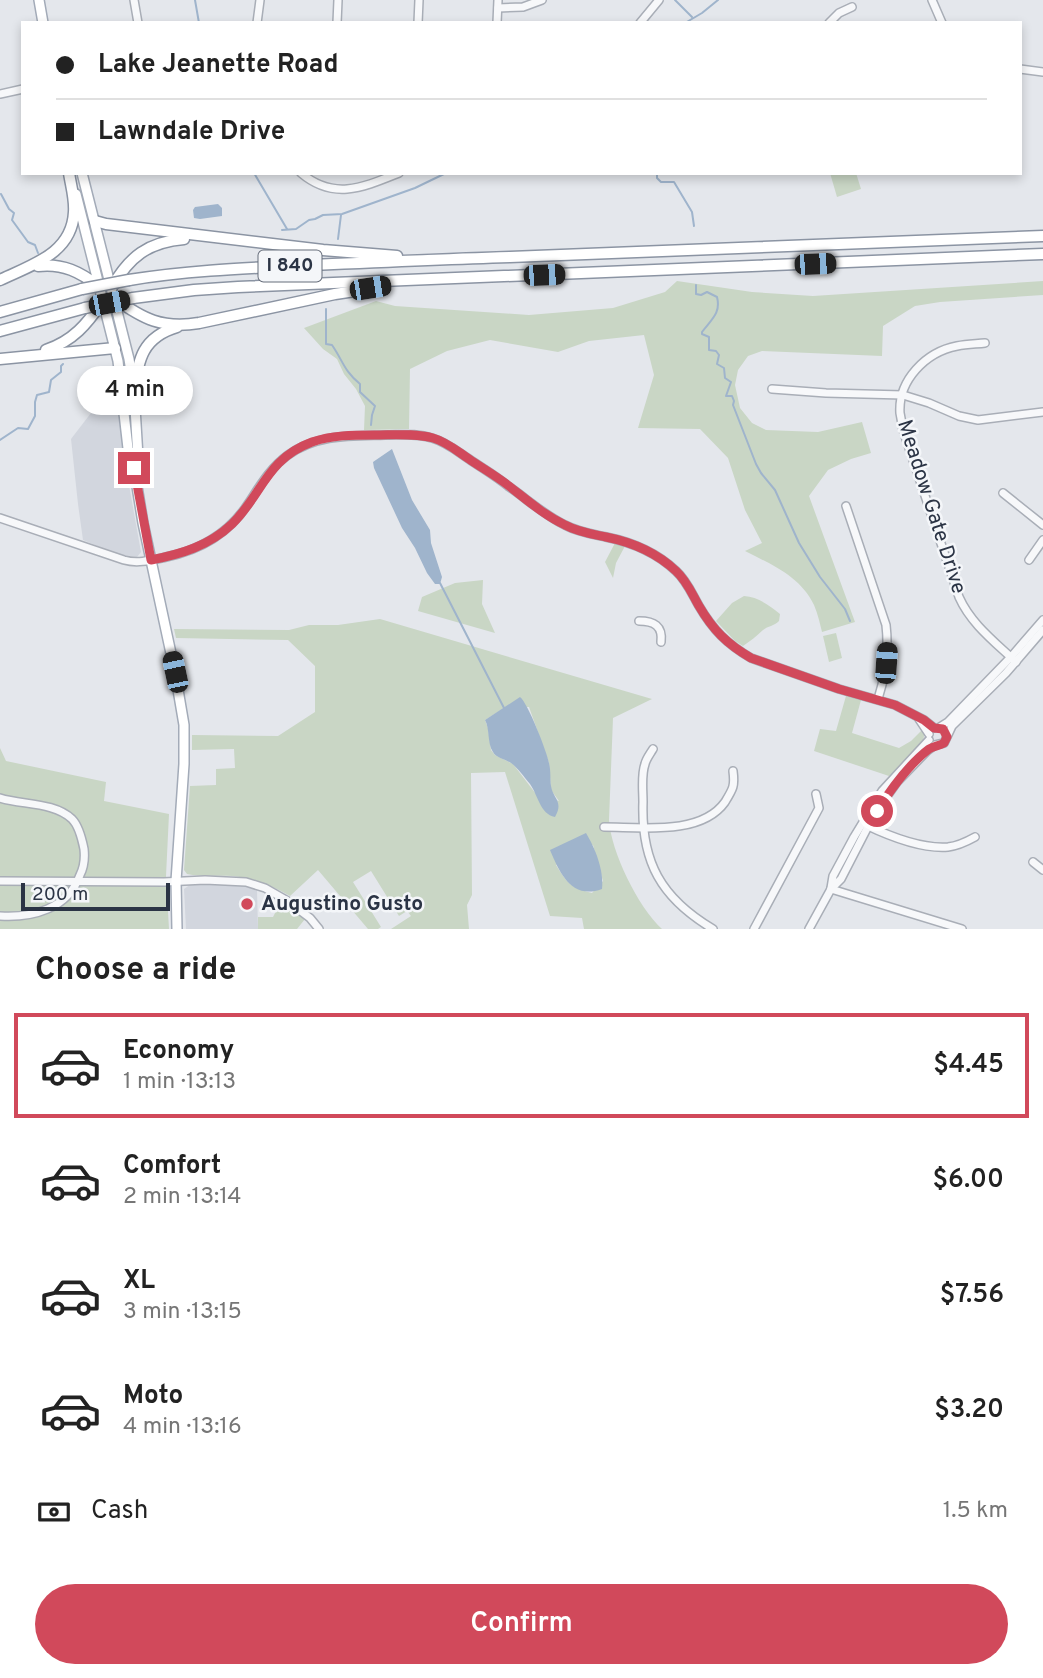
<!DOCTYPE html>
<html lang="en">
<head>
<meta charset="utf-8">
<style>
	:root { --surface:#fff; --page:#f6f6f6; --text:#222; --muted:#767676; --line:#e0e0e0; --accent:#d1495b }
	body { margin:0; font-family:Overpass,sans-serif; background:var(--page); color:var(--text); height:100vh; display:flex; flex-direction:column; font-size:26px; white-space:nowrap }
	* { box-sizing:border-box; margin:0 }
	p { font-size:23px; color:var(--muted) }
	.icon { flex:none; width:38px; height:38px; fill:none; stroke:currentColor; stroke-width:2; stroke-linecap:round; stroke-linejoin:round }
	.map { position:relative; height:929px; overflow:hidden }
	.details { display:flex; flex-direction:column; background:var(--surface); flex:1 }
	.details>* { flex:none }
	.banner { position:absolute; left:21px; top:21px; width:1001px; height:154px; border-radius:0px; box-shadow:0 4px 10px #0003; display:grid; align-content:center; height:154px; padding:0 35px; background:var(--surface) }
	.scale { position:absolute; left:21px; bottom:18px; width:149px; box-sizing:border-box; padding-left:7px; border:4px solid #2b3445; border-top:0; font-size:19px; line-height:24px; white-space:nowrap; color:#2b3445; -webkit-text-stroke:5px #f4f6f9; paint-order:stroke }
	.end { position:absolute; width:32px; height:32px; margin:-16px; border:9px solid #d1495b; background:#fff; box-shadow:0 0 0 4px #fff }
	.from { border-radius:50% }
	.bubble { position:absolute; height:49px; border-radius:24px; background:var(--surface); box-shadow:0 4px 10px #0003; font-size:23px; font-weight:600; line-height:49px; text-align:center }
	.car { position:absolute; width:21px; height:42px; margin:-21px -10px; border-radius:9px; box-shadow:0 0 5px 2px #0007; background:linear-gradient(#222 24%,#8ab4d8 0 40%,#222 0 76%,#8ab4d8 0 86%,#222 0) }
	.banner b { display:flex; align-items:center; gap:24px; height:66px; font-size:26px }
	.banner b+b { border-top:2px solid var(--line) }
	.banner i { width:18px; height:18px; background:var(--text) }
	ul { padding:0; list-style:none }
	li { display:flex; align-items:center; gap:21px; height:105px; margin:0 14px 10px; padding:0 21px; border:4px solid transparent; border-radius:0px }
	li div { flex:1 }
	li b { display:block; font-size:26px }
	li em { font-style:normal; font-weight:600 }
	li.active { border-color:var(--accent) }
	li>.icon { width:63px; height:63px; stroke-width:1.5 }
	h2 { padding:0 35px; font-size:32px; line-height:84px }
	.pay { display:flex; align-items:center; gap:18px; height:77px; padding:0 35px; font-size:26px }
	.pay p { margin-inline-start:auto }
	.cta { display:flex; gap:14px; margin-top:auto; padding:14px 35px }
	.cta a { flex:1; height:80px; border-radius:42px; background:var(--accent); color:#fff; font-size:28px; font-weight:600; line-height:80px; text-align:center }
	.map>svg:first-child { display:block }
	.built { fill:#d2d6de }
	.green { fill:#c9d6c5; fill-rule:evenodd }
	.water { fill:#9fb4cc }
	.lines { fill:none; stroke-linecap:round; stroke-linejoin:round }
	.stream { stroke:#9fb4cc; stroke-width:2 }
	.minor-casing { stroke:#a9aeb7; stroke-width:10 }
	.major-casing { stroke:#a3abb8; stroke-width:12 }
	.highway-casing { stroke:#8b94a3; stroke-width:13 }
	.minor { stroke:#f7f8fa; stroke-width:7 }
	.major { stroke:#fff; stroke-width:9 }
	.highway { stroke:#fff; stroke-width:10 }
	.highway-bridge-casing { stroke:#8b94a3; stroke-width:13; stroke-linecap:butt }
	.highway-bridge { stroke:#fff; stroke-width:10 }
	.route { stroke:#d1495b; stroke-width:9 }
	.poi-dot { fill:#d1495b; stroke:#f4f6f9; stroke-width:2.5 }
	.labels { text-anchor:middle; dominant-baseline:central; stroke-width:5; stroke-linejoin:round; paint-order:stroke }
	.shield { fill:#f4f6f9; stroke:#676e7b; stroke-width:2 }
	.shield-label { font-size:19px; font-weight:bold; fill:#2b3445 }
	.street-label { font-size:21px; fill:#2b3445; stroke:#f4f6f9 }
	.poi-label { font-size:21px; font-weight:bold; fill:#2b3445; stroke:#f4f6f9; text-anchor:start }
</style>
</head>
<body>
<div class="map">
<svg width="1043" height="929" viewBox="0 0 1043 929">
	<rect width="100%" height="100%" fill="#e4e7ec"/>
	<g class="built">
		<path d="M119,410L127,474L141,552L137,557L117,554L83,540L78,504L71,439L91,413Z"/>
		<path d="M191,884H234L257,890L258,929H186L184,889Z"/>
	</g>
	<g class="green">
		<path d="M830,173H856L861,189L837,197Z"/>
		<path d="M677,281L752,292L813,296L1043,281V295L940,302L915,306L883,326L882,356L762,351L748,356L738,370L735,385L740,408L752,423L766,430L818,432L862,422L871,453L851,459L828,470L809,496L855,622L822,632C820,624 818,614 814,605C800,576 772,565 745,551L762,543L745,510L728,458L700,429L638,428L654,375L644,335L589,341L558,352L490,340L447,351L410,369L409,429L364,430L365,406L356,389L344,374L337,359L323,349L304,328L376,301L395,306L529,315L613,308L665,292Z"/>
		<path d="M615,543L625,546L616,563L613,578L605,562Z"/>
		<path d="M483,580L482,604L495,633L418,611L422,597L455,583Z"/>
		<path d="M744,596C758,597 769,605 780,614L779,621C774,626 768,626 763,630C757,636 750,641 743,646L735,641L716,621L732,603Z"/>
		<path d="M380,619L652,699L613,718L609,820C611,852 638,907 662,929H584L582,918L550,916L505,772L471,773L472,895L467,905L469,929H391L411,916L407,911L399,916L371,871L353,882L381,927L378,929H368L318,870L290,896C271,885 254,878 232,876C217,875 202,877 187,874L184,870L190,786L216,785V769L235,768L234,749L192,750V735L278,736L315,712V666L288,640L176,638L174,629L289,630L309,625H338ZM529,707L549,763L551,790L559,801L536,794L513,764L495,755L491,750L488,728L485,720L504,708ZM593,845L603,881L592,893C571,888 567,883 556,865Z"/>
		<path d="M836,633L842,658L829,662L823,636Z"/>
		<path d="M846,696L861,700L852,733L899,748L911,741L922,730C923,732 924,733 924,735C925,746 897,769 889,776L814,751L820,729L836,731Z"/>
		<path d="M0,748L6,761L106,782L104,801L169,814L166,876L169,929H0Z"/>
		<path d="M281,901L305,919L297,929H258V917H273Z"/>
	</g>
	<g class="water">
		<path d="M218,204L222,208V216L200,219L194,218L193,210L195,207Z"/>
		<path d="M392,449L412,500L430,530L431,543L442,577L440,584H435L427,573L415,548L402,528L374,468L373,462Z"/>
		<path d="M520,697C528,703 547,752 549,763C551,771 550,779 551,786C553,799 564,801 555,817C540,814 538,795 530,784C524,777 518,768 511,763C505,759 496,758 493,752C487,743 490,729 485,720Z"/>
		<path d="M586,833C595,848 604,870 602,889C572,900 560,874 550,850Z"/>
	</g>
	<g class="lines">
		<g class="stream">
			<path d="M195,0L199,23"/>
			<path d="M675,0L692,17"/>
			<path d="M685,23L702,13L718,0"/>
			<path d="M254,173L287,229"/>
			<path d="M657,173V178L661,182H674L692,212L694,226"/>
			<path d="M1,194L9,209L14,213L12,220L28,242L35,245L38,253"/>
			<path d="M282,230L296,229L309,220L315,219L323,215L342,214L415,188L446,173"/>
			<path d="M338,239L341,215"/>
			<path d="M696,285V294L701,295L707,292L717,297C721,313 712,319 702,332V334L709,337V350L716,351L719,355L717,364L724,368L725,378L731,382L726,396H732L734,401L733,405L756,464L761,473L775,490L799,543L820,577L845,609L850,621"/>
			<path d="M326,309V344L332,345C343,361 344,371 360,384V392L375,406L372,415L371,425"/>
			<path d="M0,440L18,428L28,429L35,416V402L37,395L49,392L51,380L61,372V366L63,364"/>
			<path d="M440,583L504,708"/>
		</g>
		<defs>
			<g id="minor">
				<path d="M134,0L138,23"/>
				<path d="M932,0L942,23"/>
				<path d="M498,8L523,7L542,0"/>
				<path d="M257,23L260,0"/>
				<path d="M337,23L338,0"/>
				<path d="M418,23L419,0"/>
				<path d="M497,23L498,0"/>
				<path d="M640,23L659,0"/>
				<path d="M829,23L839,13L852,7"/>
				<path d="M1020,69L1043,72"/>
				<path d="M0,94L23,89"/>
				<path d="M301,173C334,201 364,187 399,173"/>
				<path d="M985,343C976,344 967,344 957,346C926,352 898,380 900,413C901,418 902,424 903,430L959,597C971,624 995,642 1016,662"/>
				<path d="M772,389L826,393L903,395L929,403L959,416L978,420L1043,412"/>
				<path d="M1003,493L1043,525"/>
				<path d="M846,506L886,625C889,651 886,674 878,699"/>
				<path d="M0,518L124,560C138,564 152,560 166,557C200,550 229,533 248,504C260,486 270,468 288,455C317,434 351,436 385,435C401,435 417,433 432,438C446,442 457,451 469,459C482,468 496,476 508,486C527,499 544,515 565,525C578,532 592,534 606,537C631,542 657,553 676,571C687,581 692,594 699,606C713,630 727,644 751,658L839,689L895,705L924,720L934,728"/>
				<path d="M1029,560L1043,540"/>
				<path d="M639,621C654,621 663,626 661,642"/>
				<path d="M919,719L929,734"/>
				<path d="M940,727L948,722L1011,657L1043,620"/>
				<path d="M653,749C650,754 646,759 645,764C641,775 643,790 643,802C641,862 661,898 713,929"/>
				<path d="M0,798C22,805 54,802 72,819C79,826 82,839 84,849C85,858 84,867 80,875C68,909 32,918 0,916"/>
				<path d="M866,825C889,836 922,849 948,847C958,846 966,842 975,837"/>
				<path d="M604,827C640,827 701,836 725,802C733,789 735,786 733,771"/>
				<path d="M1033,862L1043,870"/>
				<path d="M0,881L164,882L205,880L246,882L265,888L286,900L310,918L319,929"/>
				<path d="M831,888L833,876L854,837L882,791L929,740"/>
				<path d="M831,889L962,929"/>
				<path d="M754,929L819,808L816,794"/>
				<path d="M809,929L831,889L841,879L876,811L887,796L897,782L927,751L935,745L944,743L952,726L1006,673L1043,630"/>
			</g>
			<g id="major">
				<path d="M39,0L43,23"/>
				<path d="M82,173L129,359L134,391L138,457L134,468"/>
				<path d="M76,194L118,361L129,457L134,468L143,523L175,672L184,725V764L176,881L177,929"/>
			</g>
			<g id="highway">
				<path d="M95,221L106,224L323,250L397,256"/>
				<path d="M38,266C63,263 80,272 100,287"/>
				<path d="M0,280C31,265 72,254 74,212C75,199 71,186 69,173"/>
				<path d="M129,280C190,270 251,268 312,265C378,262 444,259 510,257L1043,236"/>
				<path d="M112,287C129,257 148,242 184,239"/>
				<path d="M114,298C143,319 162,329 199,323L335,294L381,287"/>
				<path d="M133,298L194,290L238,287L1043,254"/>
				<path d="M0,312L82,289"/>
				<path d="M0,331L85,308"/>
				<path d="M46,350C73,341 87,324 102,302"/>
				<path d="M0,359L115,348"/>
				<path d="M134,391C138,359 143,337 177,327"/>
			</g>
		</defs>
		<use href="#minor" class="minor-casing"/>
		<use href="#major" class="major-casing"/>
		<use href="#highway" class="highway-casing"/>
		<use href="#minor" class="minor"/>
		<use href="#major" class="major"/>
		<use href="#highway" class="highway"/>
		<defs>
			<g id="highway-bridge">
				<path d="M82,289L129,280"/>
				<path d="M85,308L133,298"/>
			</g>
		</defs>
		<use href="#highway-bridge" class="highway-bridge-casing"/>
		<use href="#highway-bridge" class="highway-bridge"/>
	</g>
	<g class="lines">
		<path class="route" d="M134,468L151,560C181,554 209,546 232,524C262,495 266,459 312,442C332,435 353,435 375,435C394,435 414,433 433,438C447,442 457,451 469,459C482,468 496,476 509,486C527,500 544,515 565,525C578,532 592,534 606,537C631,542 657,553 676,571C687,581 692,594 699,606C713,630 727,644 751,658L839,689L895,705L924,720L934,728L943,729L947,737L944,743C939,746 934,746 929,749C908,765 891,789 877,811"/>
	</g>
	<circle class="poi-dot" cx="247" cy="904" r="7"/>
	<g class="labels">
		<rect class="shield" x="258.5" y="250.5" width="63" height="31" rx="5"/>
		<g class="shield-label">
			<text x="290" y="266">I 840</text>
		</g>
		<g class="street-label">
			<text transform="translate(931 507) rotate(72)">Meadow Gate Drive</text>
		</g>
		<g class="poi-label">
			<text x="261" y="904">Augustino Gusto</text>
		</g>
	</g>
</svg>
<div class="scale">200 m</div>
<i class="end from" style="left:877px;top:811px"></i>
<i class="end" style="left:134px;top:468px"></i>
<div class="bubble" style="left:77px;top:366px;width:116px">4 min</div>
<i class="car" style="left:815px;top:264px;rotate:88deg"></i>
<i class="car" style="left:544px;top:275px;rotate:88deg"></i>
<i class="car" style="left:370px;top:288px;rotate:81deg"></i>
<i class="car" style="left:109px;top:303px;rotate:79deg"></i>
<i class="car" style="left:886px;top:663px;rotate:4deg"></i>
<i class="car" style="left:175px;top:672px;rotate:348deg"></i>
<div class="banner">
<b><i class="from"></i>Lake Jeanette Road</b>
<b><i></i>Lawndale Drive</b>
</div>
</div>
<section class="details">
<h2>Choose a ride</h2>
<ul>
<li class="active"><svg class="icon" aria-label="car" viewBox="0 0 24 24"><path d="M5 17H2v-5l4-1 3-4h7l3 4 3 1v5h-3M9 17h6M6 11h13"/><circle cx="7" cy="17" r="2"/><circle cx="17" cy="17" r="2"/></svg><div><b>Economy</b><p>1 min · 13:13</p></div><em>$4.45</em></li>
<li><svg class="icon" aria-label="car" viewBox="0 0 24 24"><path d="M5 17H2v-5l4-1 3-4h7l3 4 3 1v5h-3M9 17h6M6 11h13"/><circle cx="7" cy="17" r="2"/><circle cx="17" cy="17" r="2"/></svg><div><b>Comfort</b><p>2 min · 13:14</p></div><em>$6.00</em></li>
<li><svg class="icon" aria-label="car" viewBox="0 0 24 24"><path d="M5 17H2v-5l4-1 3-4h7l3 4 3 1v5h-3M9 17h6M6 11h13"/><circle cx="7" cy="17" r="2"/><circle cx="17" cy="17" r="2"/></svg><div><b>XL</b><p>3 min · 13:15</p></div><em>$7.56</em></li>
<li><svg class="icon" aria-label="car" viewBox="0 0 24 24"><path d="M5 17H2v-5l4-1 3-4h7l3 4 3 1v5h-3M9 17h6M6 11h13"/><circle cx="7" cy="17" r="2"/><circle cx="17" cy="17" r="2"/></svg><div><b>Moto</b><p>4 min · 13:16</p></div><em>$3.20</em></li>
</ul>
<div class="pay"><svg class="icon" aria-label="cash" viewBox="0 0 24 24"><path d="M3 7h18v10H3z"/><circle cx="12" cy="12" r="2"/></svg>Cash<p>1.5 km</p></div>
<div class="cta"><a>Confirm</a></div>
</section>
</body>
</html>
